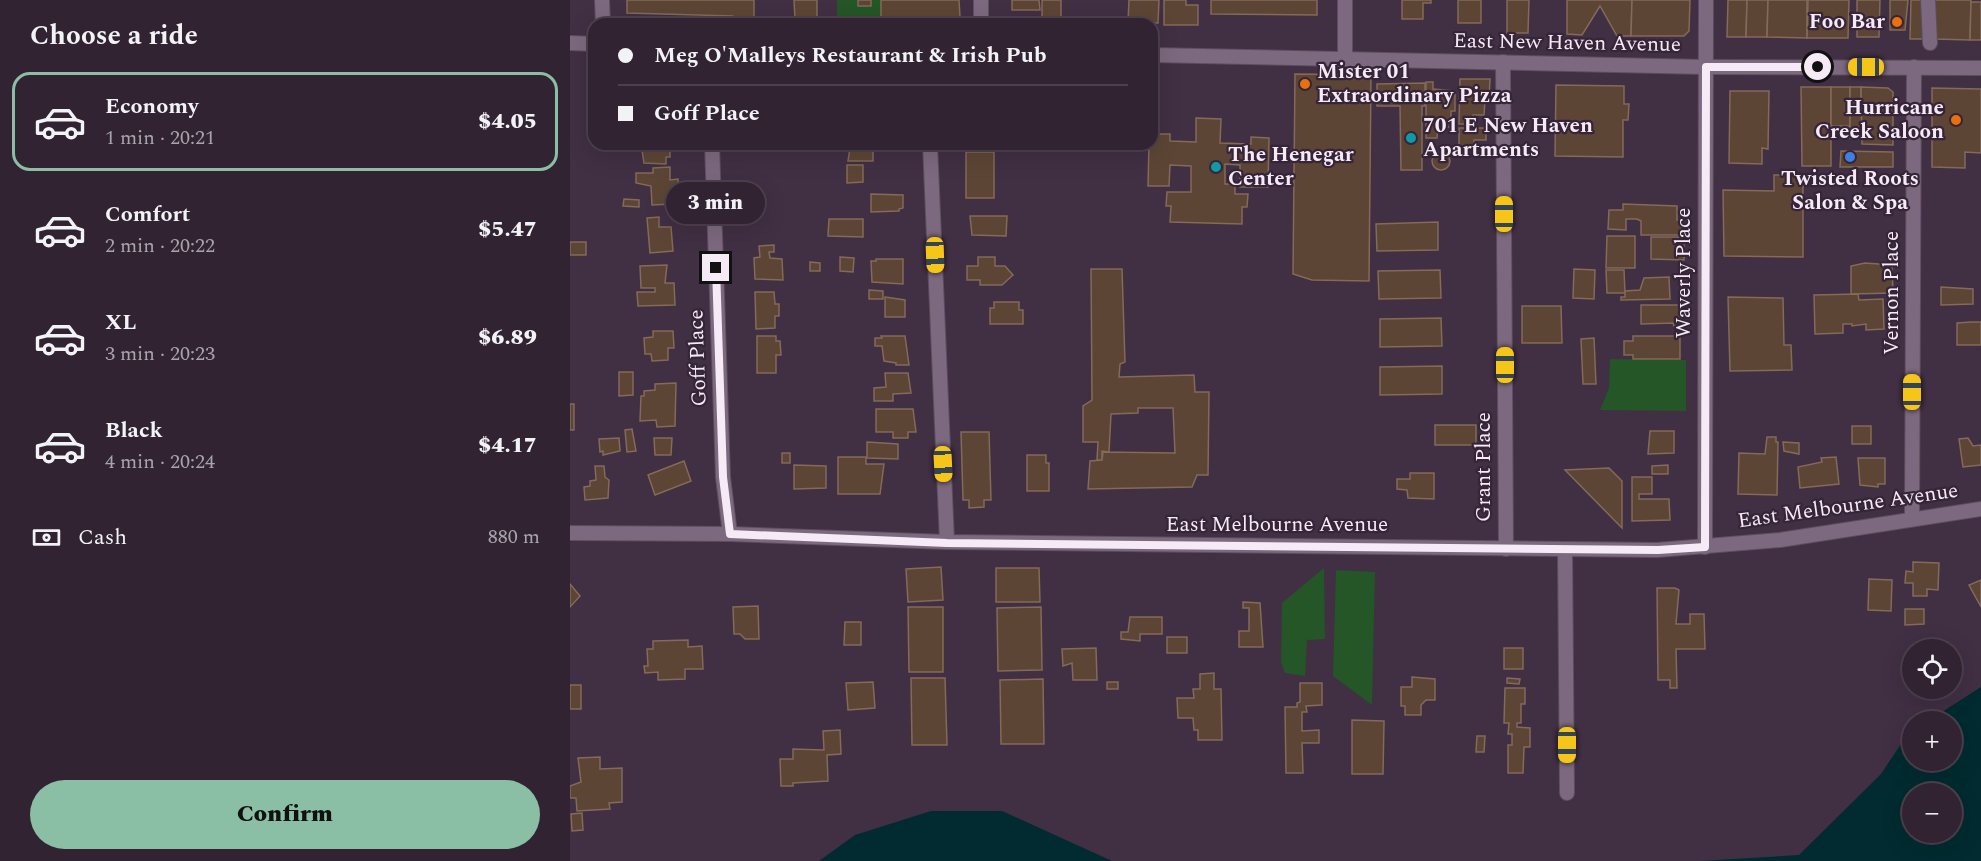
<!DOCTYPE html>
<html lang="en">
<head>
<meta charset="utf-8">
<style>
	:root { --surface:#312332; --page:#392b3a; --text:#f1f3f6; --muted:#a8a4ac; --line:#4c404d; --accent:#8abfa5 }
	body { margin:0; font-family:Spectral,serif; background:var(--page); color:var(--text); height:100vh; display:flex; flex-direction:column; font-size:22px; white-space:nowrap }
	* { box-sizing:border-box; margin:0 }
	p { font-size:20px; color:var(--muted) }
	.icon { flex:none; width:33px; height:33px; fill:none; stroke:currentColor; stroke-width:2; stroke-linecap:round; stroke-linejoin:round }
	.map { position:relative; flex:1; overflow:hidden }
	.sheet { display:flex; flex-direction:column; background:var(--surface); width:570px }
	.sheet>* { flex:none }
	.top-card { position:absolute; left:18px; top:18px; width:570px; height:132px; border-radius:18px; box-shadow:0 6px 24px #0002,0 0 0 2px var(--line); display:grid; align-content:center; height:132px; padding:0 30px; background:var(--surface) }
	.tools { position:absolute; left:1332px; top:639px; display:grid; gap:12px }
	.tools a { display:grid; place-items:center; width:60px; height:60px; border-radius:50%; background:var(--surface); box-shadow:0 6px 24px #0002,0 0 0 2px var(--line); font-size:30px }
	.end { position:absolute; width:27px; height:27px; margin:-14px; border:8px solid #f5eaf6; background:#111; box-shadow:0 0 0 3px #111 }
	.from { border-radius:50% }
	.bubble { position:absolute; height:42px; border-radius:21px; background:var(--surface); box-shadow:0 6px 24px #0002,0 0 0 2px var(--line); font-size:20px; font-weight:800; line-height:42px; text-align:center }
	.car { position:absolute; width:18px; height:36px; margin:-18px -9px; border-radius:8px; box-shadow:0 0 4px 2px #0007; background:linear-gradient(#f5c518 24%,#345 0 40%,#f5c518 0 76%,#345 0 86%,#f5c518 0) }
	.top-card b { display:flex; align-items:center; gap:21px; height:57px; font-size:22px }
	.top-card b+b { border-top:2px solid var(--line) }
	.top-card i { width:15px; height:15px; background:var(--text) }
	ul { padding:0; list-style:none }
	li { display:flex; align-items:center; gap:18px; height:99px; margin:0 12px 9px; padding:0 18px; border:3px solid transparent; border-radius:18px }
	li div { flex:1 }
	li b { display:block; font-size:22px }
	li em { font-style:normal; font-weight:800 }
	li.on { border-color:var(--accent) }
	li>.icon { width:54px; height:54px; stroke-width:1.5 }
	h2 { padding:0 30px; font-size:27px; line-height:72px }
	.pay { display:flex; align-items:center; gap:15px; height:66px; padding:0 30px; font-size:22px }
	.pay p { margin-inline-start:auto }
	.action { display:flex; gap:12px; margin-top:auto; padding:12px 30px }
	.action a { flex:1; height:69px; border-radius:36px; background:var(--accent); color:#111; font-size:24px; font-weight:800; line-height:69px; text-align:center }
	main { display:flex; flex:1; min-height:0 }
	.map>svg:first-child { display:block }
	.green { fill:#245627 }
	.water { fill:#012b30; fill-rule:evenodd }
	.building { fill:#5c4535; stroke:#836a59; stroke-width:1.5 }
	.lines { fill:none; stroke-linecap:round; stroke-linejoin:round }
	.minor-casing { stroke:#5d4e5e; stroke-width:16 }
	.minor { stroke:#7d697f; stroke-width:14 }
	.route { stroke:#f5eaf6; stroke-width:8 }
	.food-dot { fill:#e8710a; stroke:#362538; stroke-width:2 }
	.culture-dot { fill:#0f9aa8; stroke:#362538; stroke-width:2 }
	.shop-dot { fill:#3f7fe0; stroke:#362538; stroke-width:2 }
	.labels { text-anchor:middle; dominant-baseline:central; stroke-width:4.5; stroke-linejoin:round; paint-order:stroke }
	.poi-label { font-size:21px; font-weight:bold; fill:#f5eaf6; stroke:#362538; text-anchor:start }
	.street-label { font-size:21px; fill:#f5eaf6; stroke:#362538 }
</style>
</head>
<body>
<main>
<section class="sheet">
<h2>Choose a ride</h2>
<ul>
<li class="on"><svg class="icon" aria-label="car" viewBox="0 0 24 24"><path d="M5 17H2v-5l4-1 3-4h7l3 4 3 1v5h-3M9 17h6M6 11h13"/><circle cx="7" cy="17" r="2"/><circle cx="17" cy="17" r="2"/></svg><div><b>Economy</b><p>1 min · 20:21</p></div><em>$4.05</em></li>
<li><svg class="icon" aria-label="car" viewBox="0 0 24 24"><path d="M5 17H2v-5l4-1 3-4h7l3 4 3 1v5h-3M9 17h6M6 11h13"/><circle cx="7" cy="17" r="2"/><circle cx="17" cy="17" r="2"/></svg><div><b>Comfort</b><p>2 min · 20:22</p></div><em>$5.47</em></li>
<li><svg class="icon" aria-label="car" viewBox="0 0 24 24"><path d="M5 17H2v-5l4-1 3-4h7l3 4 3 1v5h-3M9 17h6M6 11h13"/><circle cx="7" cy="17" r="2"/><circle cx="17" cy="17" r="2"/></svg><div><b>XL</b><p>3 min · 20:23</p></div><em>$6.89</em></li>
<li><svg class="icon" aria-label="car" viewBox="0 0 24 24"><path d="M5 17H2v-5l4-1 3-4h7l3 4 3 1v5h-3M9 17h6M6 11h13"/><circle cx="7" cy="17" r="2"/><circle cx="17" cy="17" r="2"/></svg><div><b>Black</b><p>4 min · 20:24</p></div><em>$4.17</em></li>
</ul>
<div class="pay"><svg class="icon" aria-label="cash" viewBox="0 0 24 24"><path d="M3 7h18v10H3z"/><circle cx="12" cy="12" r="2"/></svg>Cash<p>880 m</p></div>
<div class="action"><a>Confirm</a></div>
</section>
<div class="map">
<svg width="1411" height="861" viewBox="0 0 1411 861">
	<rect width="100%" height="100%" fill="#412f43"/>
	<g class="green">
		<path d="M267,0H288L289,6H300L301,0H311V20L267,22Z"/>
		<path d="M1040,359L1116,360V411L1030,410L1039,388Z"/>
		<path d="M754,568L755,639L737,640L735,676L715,673L711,662L712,603Z"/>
		<path d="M766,570L805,572L802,705L763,676Z"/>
	</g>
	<g class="water">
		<path d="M1411,687V861H1130L1229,855L1311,774L1337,735L1342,731V760H1382V722L1358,721ZM1342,794H1382V832H1342Z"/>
		<path d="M361,811H432L542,861H249L285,835Z"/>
	</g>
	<g class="building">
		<path d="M57,0H184V21L163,20V16L57,13Z"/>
		<path d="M224,0H247V19H225Z"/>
		<rect x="288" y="0" width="13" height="6"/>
		<path d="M311,0H389L390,17L386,21L311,20Z"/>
		<path d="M442,0H469L470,10H442Z"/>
		<rect x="472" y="0" width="19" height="23"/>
		<path d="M559,0H589L588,23L558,22Z"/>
		<path d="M594,0H616V5H628V25H594Z"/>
		<path d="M641,0H747V15L641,14Z"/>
		<path d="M832,0H861V3H853V19H832Z"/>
		<rect x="888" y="0" width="23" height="23"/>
		<path d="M937,0H959L958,33H937Z"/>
		<path d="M997,0H1062L1061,36H1047L1030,6L1012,35L997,34Z"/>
		<path d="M1062,0H1120L1119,31L1114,36H1061Z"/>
		<path d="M1158,0H1177L1176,37H1157Z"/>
		<path d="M1177,0H1198L1197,37H1176Z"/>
		<path d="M1198,0H1237V38L1197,37Z"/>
		<path d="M1238,0H1279L1278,38H1237Z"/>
		<path d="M1287,0H1310L1309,37H1287Z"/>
		<path d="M1320,0H1338L1335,30H1320Z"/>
		<path d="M1341,0H1356V39H1340Z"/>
		<path d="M1365,0H1401L1400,40L1365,39Z"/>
		<path d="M1401,2H1411V40H1400Z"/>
		<path d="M725,74L801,75L799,281L742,280L723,274Z"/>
		<path d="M890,79H920L919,100H915L914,115H903V124H889Z"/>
		<path d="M856,82H863V89L885,91V111H881V127H871V121H856Z"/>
		<path d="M855,83V106H852V170H831L830,106H807V84Z"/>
		<path d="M986,85L1054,86V104H1059L1058,120H1053V157L985,156Z"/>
		<path d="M1231,87H1261V166H1232Z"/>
		<rect x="1261" y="87" width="19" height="39"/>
		<path d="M1280,87H1291L1292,139L1280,138Z"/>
		<path d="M1291,87L1318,88L1323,92V145L1292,144Z"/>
		<path d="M1362,88L1411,89V153L1395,152V168L1362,167Z"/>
		<path d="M1160,91H1199L1198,149L1192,148V164L1159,163Z"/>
		<path d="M626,118L651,119L650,143L681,144V137L699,138L698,187H670V165L655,164V184H665V194H678L677,207H672V224L600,222L601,206H596L597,192H621V166L600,165L599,186H578L579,144H582V134H600V141L626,142Z"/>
		<path d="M856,124H868L867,138H856Z"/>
		<path d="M889,128H916V140H904V149H889Z"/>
		<path d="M36,144H54L53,149L36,148Z"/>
		<path d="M71,144H100V157H96V164L74,163Z"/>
		<path d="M157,144H190L191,149L157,151Z"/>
		<path d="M280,148H303V161H278Z"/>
		<path d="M1271,151L1323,152V167H1270Z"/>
		<rect x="396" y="152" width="28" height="46"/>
		<circle cx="871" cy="161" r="9"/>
		<path d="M277,165H293V182L277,183Z"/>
		<path d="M100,167V180L108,179V195L101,196L102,204L82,205L81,186L66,183V173H83V168Z"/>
		<path d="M1204,175H1233V257L1154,256L1153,190L1204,191Z"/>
		<path d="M301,194L333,195V208L329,209V211L301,212Z"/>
		<path d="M54,199L69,200V207L53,206Z"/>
		<path d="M1053,204L1107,206V220H1111V235H1071V221L1067,219H1056V230L1038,229L1039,210H1053Z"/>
		<path d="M400,216H437L436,236L402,235Z"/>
		<path d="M89,217V227H101L103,251L80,253L77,218Z"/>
		<path d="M259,219H293V237L258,236Z"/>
		<path d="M868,222V250L807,251L806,224Z"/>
		<path d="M1037,236H1065V268H1036Z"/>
		<path d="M1081,237H1114V260L1081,259Z"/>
		<rect x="0" y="242" width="16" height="13"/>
		<path d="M204,245V252H199L200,258L212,259L213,280L185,279L184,258L190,257L189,246Z"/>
		<path d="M270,257L284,258L283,272L270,271Z"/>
		<path d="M408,257H425V266H435L443,275L432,285H410V280H397V266H408Z"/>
		<path d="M306,259H333V284L302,282L301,261H306Z"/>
		<path d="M240,262L250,263V271H240Z"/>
		<path d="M1295,263L1322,265L1323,293L1281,294V266Z"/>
		<path d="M97,265L95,283H104L105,305L68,306L67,292H85V288H71L70,266Z"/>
		<path d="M521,269H552L555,362L550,364L549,377L624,375L625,392H639L638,475H627L622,487L518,489L520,461L532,460L533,452L605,453L603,408H568V413L541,414L539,452L532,451V460H527L528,442H513V406L522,400Z"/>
		<path d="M1004,269L1025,270L1024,299L1003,298Z"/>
		<path d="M870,270L871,298L809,299L808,271Z"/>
		<path d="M1036,270H1054L1055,293H1037Z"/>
		<path d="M1099,277L1100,299L1051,300V297H1055V291L1070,290L1074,278Z"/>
		<path d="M1371,287L1403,289V304L1371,305Z"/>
		<path d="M299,290L313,291V299H299Z"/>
		<path d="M185,292H204L205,304H209V316H205V328L186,329Z"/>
		<path d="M1288,294L1289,300L1313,299L1314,329L1296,330V324L1282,326V324H1273V333L1245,334L1244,295Z"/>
		<path d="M315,297L335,300V317H315Z"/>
		<path d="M1158,297L1213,298L1214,345H1221L1222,370L1160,371Z"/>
		<path d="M424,302H449V310H453V324H420V308H424Z"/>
		<path d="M1071,305H1110L1111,325L1104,326L1103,323L1071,324Z"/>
		<path d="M952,306H991L992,343H952Z"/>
		<path d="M871,318L872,346L810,347V319Z"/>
		<path d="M1401,322H1411V345H1387V323Z"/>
		<path d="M83,331H103L104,348H98V360L82,361L81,354H75L74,338L83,337Z"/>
		<path d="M187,336H206V341H210L211,355H206V373H187Z"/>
		<path d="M311,336H335L339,365H326V363L314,361L312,346H305V338H312Z"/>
		<path d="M1063,336H1110V359H1063V355H1054V341H1063Z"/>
		<path d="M1024,338L1026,384H1013L1011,339Z"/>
		<path d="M872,366V394L810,395V367Z"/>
		<path d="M49,372H63V395L49,396Z"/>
		<path d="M315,373H338L341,393L323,394V401H304V388L316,387Z"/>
		<path d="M106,383L105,426L87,427L86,420L70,421L71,396H74V391L85,390V384Z"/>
		<rect x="0" y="404" width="4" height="26"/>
		<path d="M306,409H343L346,432H338V438H323V432H306Z"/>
		<rect x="865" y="425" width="41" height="20"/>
		<rect x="1282" y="426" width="19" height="18"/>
		<path d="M62,429L66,451L57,452L55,430Z"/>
		<path d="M1080,431H1104V453L1078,454Z"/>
		<path d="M391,432H419L421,500H414V507L399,508V500H393Z"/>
		<path d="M1197,437H1206V442H1208L1207,495L1168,494L1169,453L1195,454Z"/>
		<path d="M49,438L50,451L33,455V451L30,452L29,439Z"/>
		<path d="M84,438H102L101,455H85Z"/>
		<path d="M1398,438L1403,446L1411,445V465L1393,467L1389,439Z"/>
		<path d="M297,442L328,444V459L297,458Z"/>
		<path d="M1213,442L1229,443V454L1214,451Z"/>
		<rect x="212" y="453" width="8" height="10"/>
		<path d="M457,455H476V463H479V491H457Z"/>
		<path d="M268,457H296V464H314L310,494H268Z"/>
		<path d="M1266,457L1269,484L1230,488L1228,467L1252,462L1251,458Z"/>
		<path d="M1288,458H1315V484H1308V487L1290,485Z"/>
		<path d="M114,461L121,481L85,495L78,475Z"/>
		<path d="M224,465L256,466V488L224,489Z"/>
		<path d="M1098,465V474H1082V466Z"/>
		<path d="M25,466H34L35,477L39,480L38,498L15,500L14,487L20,486V481L26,480Z"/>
		<path d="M1039,468L1052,481V528L995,470Z"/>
		<path d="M840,473H864V499L838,498L837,490L827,489V479H840Z"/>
		<path d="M1062,477H1082V494H1069V499H1099L1100,520L1062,521Z"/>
		<path d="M1343,562L1369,563L1368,590L1357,589V596H1343V583H1335L1336,571L1343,572Z"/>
		<path d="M371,567L373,600L338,602L336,569Z"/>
		<path d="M426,568H469L470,602H426Z"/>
		<path d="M1299,579L1322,580L1321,611L1298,610Z"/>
		<path d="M1411,580V607L1399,585Z"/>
		<path d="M0,584L10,596L0,607Z"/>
		<path d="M1087,588H1105L1109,590L1106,624H1120V614H1134L1135,649H1106L1107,688H1100V680H1088Z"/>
		<path d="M673,602L690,603L693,647H669V631H679V608H673Z"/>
		<path d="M188,606L189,639H175L170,634H164L163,607Z"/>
		<path d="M338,607H373V672H339Z"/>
		<path d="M471,607L472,670L428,671L427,608Z"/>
		<path d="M1335,609H1354V624L1335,625Z"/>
		<path d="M560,617H592V634H570V641L551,639V632H558Z"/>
		<path d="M275,622H291V645H274Z"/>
		<rect x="597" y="637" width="20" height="16"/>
		<path d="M118,640V647L132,646L133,669H115V679L88,680V672L75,673L74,666H78L77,649H83V641Z"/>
		<path d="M526,648L527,680H503L502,663L493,666L492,649Z"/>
		<rect x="934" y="648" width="19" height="21"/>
		<path d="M644,673V689H651L652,740H628V730H624L623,718H608L607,698H624L623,689H630V674Z"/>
		<path d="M842,677L865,679V700H856L851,705V715H835V706H831V687H842Z"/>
		<path d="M341,678H375L377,745H342Z"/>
		<path d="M937,678L950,679L949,684L937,683Z"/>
		<path d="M473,679L474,744H431L430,680Z"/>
		<path d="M303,682L305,708L278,710L276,683Z"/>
		<rect x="537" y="682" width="11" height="7"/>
		<path d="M730,683H752V705L736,706L737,712H732V731L749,730V743H732L733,773H716L715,707H727V703L730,702Z"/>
		<rect x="0" y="685" width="11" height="24"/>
		<path d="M935,688H955V704H951V723H947V727L960,728V747H954L953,773H938V745H942V734H938L939,723H934Z"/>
		<path d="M782,720L814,721L813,774H782Z"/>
		<path d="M270,730L271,754L257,755L258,781L223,783V786H211L210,759H223V749L254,750L253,731Z"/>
		<path d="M907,736H915L914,752H906Z"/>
		<path d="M30,757V769L52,768V802L39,803L40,809L7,811L6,798H0V786L11,782L8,758Z"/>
		<path d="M12,813L13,830L2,831L1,814Z"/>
	</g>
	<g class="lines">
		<defs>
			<g id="minor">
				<path d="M32,0L33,24"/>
				<path d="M775,0V58"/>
				<path d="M1358,0L1360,43"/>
				<path d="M411,24V0"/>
				<path d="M0,43L24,44"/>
				<path d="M582,55L1135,67L1411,68"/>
				<path d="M933,62L936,549"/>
				<path d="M142,144L153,477L160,534"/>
				<path d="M360,144L377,542"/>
				<path d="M1342,519L1344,67"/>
				<path d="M0,533L160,534L377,542L1087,550L1210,540L1411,509"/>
				<path d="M1135,547L1136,0"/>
				<path d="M995,549L997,793"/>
			</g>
		</defs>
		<use href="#minor" class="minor-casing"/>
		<use href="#minor" class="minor"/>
	</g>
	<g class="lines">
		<path class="route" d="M146,268L153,477L160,534L377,543L1088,550L1135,547L1136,67H1248"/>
	</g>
	<g class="food-dot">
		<circle cx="1327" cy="22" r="6"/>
		<circle cx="735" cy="84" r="6"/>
		<circle cx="1386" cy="120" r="6"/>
	</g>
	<g class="culture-dot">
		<circle cx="841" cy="138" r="6"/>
		<circle cx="646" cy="167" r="6"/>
	</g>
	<circle class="shop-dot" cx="1280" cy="157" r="6"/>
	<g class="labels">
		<g class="poi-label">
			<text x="1315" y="22" text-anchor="end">Foo Bar</text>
			<text x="747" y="72">Mister 01<tspan x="747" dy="24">Extraordinary Pizza</tspan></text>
			<text x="1374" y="108" text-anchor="end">Hurricane<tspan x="1374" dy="24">Creek Saloon</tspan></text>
			<text x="853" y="126">701 E New Haven<tspan x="853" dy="24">Apartments</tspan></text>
			<text x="658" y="155">The Henegar<tspan x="658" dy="24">Center</tspan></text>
			<text x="1280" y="179" text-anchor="middle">Twisted Roots<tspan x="1280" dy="24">Salon &amp; Spa</tspan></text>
		</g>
		<g class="street-label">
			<text transform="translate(997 43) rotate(1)">East New Haven Avenue</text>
			<text transform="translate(1114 273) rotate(-90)">Waverly Place</text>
			<text transform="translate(1322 293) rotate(-90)">Vernon Place</text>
			<text transform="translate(128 358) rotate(-92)">Goff Place</text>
			<text transform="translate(914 467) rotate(-90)">Grant Place</text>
			<text transform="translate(1278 506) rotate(-8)">East Melbourne Avenue</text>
			<text x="707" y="525">East Melbourne Avenue</text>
		</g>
	</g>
</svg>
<div class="tools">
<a><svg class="icon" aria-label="locate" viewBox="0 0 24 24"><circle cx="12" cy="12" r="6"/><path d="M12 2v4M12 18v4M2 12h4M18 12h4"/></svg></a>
<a>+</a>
<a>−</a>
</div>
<i class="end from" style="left:1248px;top:67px"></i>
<i class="end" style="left:146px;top:268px"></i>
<div class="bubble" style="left:96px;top:182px;width:99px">3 min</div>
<i class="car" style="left:1296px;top:67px;rotate:270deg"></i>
<i class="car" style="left:934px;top:214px;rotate:0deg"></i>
<i class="car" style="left:365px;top:255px;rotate:178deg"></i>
<i class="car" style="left:935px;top:365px;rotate:0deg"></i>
<i class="car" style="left:1342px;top:392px;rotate:0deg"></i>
<i class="car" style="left:373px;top:464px;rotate:177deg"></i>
<i class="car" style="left:997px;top:745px;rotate:180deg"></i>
<div class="top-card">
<b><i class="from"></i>Meg O'Malleys Restaurant &amp; Irish Pub</b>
<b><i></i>Goff Place</b>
</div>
</div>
</main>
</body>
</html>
